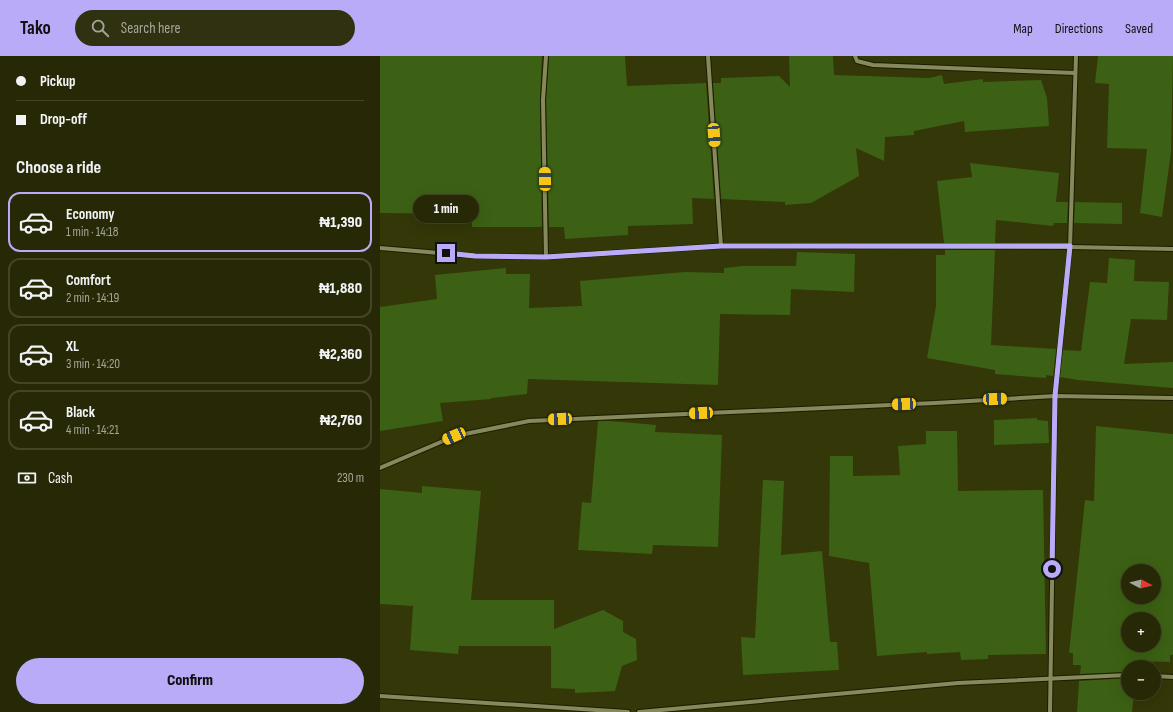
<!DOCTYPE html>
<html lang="en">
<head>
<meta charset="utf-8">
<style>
	:root { --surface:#272906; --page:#2f3110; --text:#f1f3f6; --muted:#a4a69b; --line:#434528; --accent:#b9abf7 }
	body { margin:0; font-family:"Sofia Sans Condensed",sans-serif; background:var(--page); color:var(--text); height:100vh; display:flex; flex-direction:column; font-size:15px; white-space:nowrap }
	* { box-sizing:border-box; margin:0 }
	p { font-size:13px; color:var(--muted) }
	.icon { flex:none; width:22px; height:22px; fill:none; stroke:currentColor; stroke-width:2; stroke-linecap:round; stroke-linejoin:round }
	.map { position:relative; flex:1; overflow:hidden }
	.panel { display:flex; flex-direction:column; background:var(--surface); width:380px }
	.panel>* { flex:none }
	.guide { display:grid; align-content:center; height:88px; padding:0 16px; background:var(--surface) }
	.needle { width:26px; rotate:97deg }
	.buttons { position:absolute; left:741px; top:508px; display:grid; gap:8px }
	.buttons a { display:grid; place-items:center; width:40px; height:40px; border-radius:50%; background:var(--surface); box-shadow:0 4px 16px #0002,0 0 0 1px var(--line); font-size:20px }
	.end { position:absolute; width:18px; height:18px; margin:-9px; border:5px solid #b9abf7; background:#111; box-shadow:0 0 0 2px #111 }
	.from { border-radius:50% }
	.bubble { position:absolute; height:28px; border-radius:14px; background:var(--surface); box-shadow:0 4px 16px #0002,0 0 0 1px var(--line); font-size:13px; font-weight:800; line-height:28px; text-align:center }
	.car { position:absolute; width:12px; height:24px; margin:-12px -6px; border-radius:5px; box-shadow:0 0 3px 1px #0007; background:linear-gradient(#f5c518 24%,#345 0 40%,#f5c518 0 76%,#345 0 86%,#f5c518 0) }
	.guide b { display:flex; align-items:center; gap:14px; height:38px; font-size:15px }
	.guide b+b { border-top:1px solid var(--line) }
	.guide i { width:10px; height:10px; background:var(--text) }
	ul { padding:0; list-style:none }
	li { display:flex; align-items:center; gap:12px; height:60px; margin:0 8px 6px; padding:0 8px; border:2px solid var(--line); border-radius:12px }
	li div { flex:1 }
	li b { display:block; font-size:15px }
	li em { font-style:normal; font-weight:800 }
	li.current { border-color:var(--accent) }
	li>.icon { width:36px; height:36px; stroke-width:1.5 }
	h2 { padding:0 16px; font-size:18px; line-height:48px }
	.pay { display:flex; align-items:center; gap:10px; height:44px; padding:0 16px; font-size:15px }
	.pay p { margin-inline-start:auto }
	.button { display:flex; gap:8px; margin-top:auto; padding:8px 16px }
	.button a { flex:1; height:46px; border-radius:24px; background:var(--accent); color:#111; font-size:16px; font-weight:800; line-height:46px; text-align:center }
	header { display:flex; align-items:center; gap:24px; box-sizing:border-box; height:56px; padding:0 20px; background:var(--accent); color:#111 }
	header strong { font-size:19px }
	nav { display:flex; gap:22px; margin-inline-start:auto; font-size:14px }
	.search { width:280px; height:36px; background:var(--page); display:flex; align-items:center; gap:10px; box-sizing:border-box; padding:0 14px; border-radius:22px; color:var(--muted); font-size:15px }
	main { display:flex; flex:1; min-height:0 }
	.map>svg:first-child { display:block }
	.building { fill:#3c6114; fill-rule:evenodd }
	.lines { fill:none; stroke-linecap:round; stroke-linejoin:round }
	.street-casing { stroke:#1c1d00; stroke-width:6 }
	.street { stroke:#85895c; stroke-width:4 }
	.route { stroke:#b9abf7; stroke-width:5 }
</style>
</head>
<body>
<header>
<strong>Tako</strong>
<div class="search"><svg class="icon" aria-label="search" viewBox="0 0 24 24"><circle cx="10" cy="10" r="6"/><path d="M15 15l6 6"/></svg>Search here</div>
<nav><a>Map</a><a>Directions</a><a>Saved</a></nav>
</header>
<main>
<section class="panel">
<div class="guide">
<b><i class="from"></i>Pickup</b>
<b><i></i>Drop-off</b>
</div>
<h2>Choose a ride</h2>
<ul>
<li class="current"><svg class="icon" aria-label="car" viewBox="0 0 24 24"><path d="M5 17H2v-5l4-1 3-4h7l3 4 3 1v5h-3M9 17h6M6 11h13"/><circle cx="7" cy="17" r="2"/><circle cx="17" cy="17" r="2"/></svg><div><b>Economy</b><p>1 min · 14:18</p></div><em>₦1,390</em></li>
<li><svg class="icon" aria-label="car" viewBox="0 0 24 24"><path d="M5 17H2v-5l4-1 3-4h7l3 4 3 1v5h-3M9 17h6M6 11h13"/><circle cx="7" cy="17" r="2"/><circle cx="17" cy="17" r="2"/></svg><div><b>Comfort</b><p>2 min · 14:19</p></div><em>₦1,880</em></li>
<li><svg class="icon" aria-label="car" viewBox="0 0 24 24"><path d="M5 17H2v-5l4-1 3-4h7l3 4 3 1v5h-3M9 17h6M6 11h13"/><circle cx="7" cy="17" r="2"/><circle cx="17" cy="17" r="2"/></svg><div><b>XL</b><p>3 min · 14:20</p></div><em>₦2,360</em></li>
<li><svg class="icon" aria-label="car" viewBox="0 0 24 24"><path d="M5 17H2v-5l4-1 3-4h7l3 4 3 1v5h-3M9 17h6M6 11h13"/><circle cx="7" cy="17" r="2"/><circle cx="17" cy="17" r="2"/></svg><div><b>Black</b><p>4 min · 14:21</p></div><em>₦2,760</em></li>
</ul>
<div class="pay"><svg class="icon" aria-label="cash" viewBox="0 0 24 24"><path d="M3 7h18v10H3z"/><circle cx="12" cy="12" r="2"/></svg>Cash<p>230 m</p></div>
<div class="button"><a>Confirm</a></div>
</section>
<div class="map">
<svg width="793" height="656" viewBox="0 0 793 656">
	<rect width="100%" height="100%" fill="#343708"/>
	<g class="building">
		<path d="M0,0H162L160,44L162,171H92V158L0,157Z"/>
		<path d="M169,0H245L247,30L326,27L334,143L312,142L313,168L248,170V179L185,183L184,171H169L166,44Z"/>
		<path d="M409,0H453L454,19L549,22L562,19L564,28L603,23V26L661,24L667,42L669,70L585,76L584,65L534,75V79L505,81L504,105L476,92L479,120L431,147L405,149V146L341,143L333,27H341V22L399,20L410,31Z"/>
		<path d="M718,0H793L791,96L782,161L760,157L767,93L727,92L729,28L715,27Z"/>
		<path d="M590,107L679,117L676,146H688L687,167H674L673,170L616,164L615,187H564L557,125L592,121Z"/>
		<path d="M695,146L742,147V168L694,167Z"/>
		<path d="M565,194H615L611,289L676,293L673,320L666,319V322L615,318V314L547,302L556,250V199H565Z"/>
		<path d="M417,196L475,198L474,236L411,233L410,259L340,258L338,329L148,323L147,338L111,342V343L60,347L63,365L0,375V251L57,243L55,219L126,212V218H150L149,252L202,250L200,225L305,216L344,217V212L363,210H416Z"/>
		<path d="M729,202L755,204L754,225L789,226L787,264L751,263L744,308L793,306V332L698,324L680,321L683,294L701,295L710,226L727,227Z"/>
		<path d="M657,362V364L668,365L669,387L614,389V364Z"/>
		<path d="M218,365H230L276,369L275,376L342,379L338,491L273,489L272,498L198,494L202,446L211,447Z"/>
		<path d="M716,370L793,378V599H790V606L757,605L756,611H748V616L700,618L701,609H693V597H689L705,444L714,445ZM748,515H774V541H748ZM748,563H774V589H748Z"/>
		<path d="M546,375H577L578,435L663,434L666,598L608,599V603L581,604L580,596L547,598V596L497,600L489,507L449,500L450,400H473V420L520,419L518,390L546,388Z"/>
		<path d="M383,424L404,425L401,499L442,495L450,586H457L459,614L363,619L361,581L375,582Z"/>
		<path d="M42,430L101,435L91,544H174V573L223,554L243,565V576L256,583L257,604L242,610L235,635L195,637V633L171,632V590H79L78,598L30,594L33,550L0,548V433L42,437Z"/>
		<path d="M748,622V637H754L752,656H697L699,625Z"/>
	</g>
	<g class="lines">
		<defs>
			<g id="street">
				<path d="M166,0L163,44L166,201"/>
				<path d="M328,0L341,190"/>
				<path d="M475,0L477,5L493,9L695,17"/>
				<path d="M0,192L95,200L166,201L341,190L690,191L793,193"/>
				<path d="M0,412L75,380L149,365L555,347L675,340L793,342"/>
				<path d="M774,620L793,621"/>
				<path d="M0,640L248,656"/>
				<path d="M259,656L578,627L748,619"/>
				<path d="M670,656L675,340L690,191L696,0"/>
			</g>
		</defs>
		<use href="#street" class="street-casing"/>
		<use href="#street" class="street"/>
	</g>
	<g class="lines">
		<path class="route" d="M66,197L95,200L166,201L341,190H690L675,340L672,513"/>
	</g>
</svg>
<div class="buttons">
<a><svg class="needle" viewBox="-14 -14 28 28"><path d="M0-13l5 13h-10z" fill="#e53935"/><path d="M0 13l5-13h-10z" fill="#a4a69b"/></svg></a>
<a>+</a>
<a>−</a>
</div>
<i class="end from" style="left:672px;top:513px"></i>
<i class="end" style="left:66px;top:197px"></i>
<div class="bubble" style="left:33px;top:139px;width:66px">1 min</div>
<i class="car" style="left:334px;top:79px;rotate:176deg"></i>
<i class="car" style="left:165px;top:123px;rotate:359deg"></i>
<i class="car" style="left:615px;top:343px;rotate:87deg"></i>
<i class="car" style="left:524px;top:348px;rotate:267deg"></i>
<i class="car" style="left:321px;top:357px;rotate:267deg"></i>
<i class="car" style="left:180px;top:363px;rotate:267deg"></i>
<i class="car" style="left:74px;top:380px;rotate:246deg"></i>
</div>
</main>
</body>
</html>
